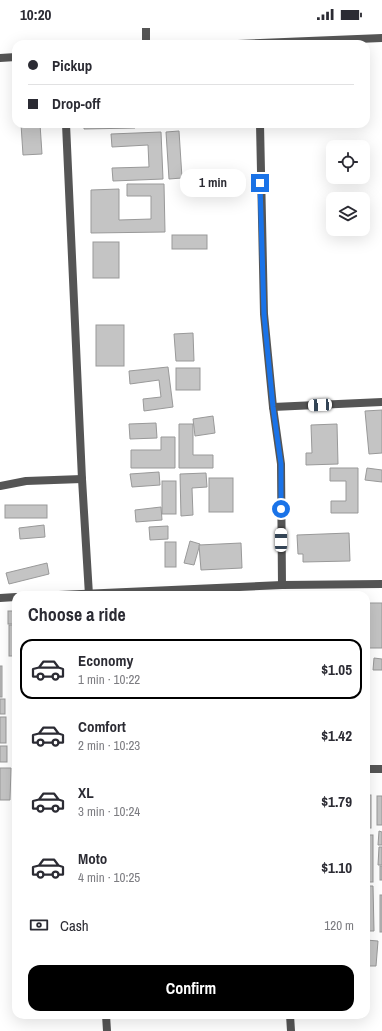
<!DOCTYPE html>
<html lang="en">
<head>
<meta charset="utf-8">
<style>
	:root { --surface:#fff; --page:#f7f7f7; --text:#2b2b33; --muted:#7c7c81; --line:#e1e1e2; --accent:#000 }
	body { margin:0; font-family:"Archivo Narrow",sans-serif; background:var(--page); color:var(--text); height:100vh; display:flex; flex-direction:column; font-size:15px; white-space:nowrap }
	* { box-sizing:border-box; margin:0 }
	p { font-size:13px; color:var(--muted) }
	.icon { flex:none; width:22px; height:22px; fill:none; stroke:currentColor; stroke-width:2; stroke-linecap:round; stroke-linejoin:round }
	.map { position:relative; flex:1; overflow:hidden }
	.sheet { position:absolute; left:12px; top:563px; width:358px; height:428px; display:flex; flex-direction:column; background:var(--surface); border-radius:12px; box-shadow:0 4px 16px #0002 }
	.sheet>* { flex:none }
	.top-card { position:absolute; left:12px; top:12px; width:358px; height:88px; border-radius:12px; box-shadow:0 4px 16px #0002; display:grid; align-content:center; height:88px; padding:0 16px; background:var(--surface) }
	.fabs { position:absolute; left:326px; top:112px; display:grid; gap:8px }
	.fabs a { display:grid; place-items:center; width:44px; height:44px; border-radius:8px; background:var(--surface); box-shadow:0 4px 16px #0002; font-size:20px }
	.end { position:absolute; width:18px; height:18px; margin:-9px; border:5px solid #1a73e8; background:#fff; box-shadow:0 0 0 2px #fff }
	.from { border-radius:50% }
	.bubble { position:absolute; height:28px; border-radius:12px; background:var(--surface); box-shadow:0 4px 16px #0002; font-size:13px; font-weight:800; line-height:28px; text-align:center }
	.car { position:absolute; width:12px; height:24px; margin:-12px -6px; border-radius:5px; box-shadow:0 0 3px 1px #0007; background:linear-gradient(#fff 24%,#345 0 40%,#fff 0 76%,#345 0 86%,#fff 0) }
	.top-card b { display:flex; align-items:center; gap:14px; height:38px; font-size:15px }
	.top-card b+b { border-top:1px solid var(--line) }
	.top-card i { width:10px; height:10px; background:var(--text) }
	ul { padding:0; list-style:none }
	li { display:flex; align-items:center; gap:12px; height:60px; margin:0 8px 6px; padding:0 8px; border:2px solid transparent; border-radius:12px }
	li div { flex:1 }
	li b { display:block; font-size:15px }
	li em { font-style:normal; font-weight:800 }
	li.active { border-color:var(--accent) }
	li>.icon { width:36px; height:36px; stroke-width:1.5 }
	h2 { padding:0 16px; font-size:18px; line-height:48px }
	.pay { display:flex; align-items:center; gap:10px; height:44px; padding:0 16px; font-size:15px }
	.pay p { margin-inline-start:auto }
	.cta { display:flex; gap:8px; margin-top:auto; padding:8px 16px }
	.cta a { flex:1; height:46px; border-radius:12px; background:var(--accent); color:#fff; font-size:16px; font-weight:800; line-height:46px; text-align:center }
	.status { display:flex; justify-content:space-between; align-items:center; height:28px; padding:0 20px; background:var(--surface); direction:ltr }
	.status svg { height:11px; fill:currentColor }
	.map>svg:first-child { display:block }
	.building { fill:#c4c4c4; stroke:#999 }
	.lines { fill:none; stroke-linecap:round; stroke-linejoin:round }
	.street { stroke:#555; stroke-width:8 }
	.route { stroke:#1a73e8; stroke-width:5 }
</style>
</head>
<body>
<div class="status"><b>10:20</b><svg viewBox="0 0 49 12"><path d="M0 12V9h3v3zM5 12V6h3v6zM10 12V3h3v9zM15 12V0h3v12zM26 1h20v11H26zM47 4h2v5h-2z"/></svg></div>
<div class="map">
<svg width="382" height="1003" viewBox="0 0 382 1003">
	<rect width="100%" height="100%" fill="#fff"/>
	<g class="building">
		<path d="M21,96H40L42,126L23,127Z"/>
		<path d="M84,96H135V100L84,101Z"/>
		<path d="M140,96H185V98L140,99Z"/>
		<rect x="189" y="96" width="38" height="2"/>
		<path d="M179,103L182,150L169,151L166,104Z"/>
		<path d="M161,104L163,151L113,153L112,140L149,139L148,117L112,119L111,106Z"/>
		<path d="M127,156H164L165,204L91,205V162L119,161V192L151,191V168H127Z"/>
		<rect x="172" y="207" width="35" height="14"/>
		<rect x="93" y="214" width="26" height="36"/>
		<rect x="96" y="297" width="28" height="41"/>
		<path d="M193,305L194,333H176L174,306Z"/>
		<path d="M168,339L173,379L144,383L143,371L161,369L159,352L130,356L129,343Z"/>
		<rect x="176" y="340" width="24" height="22"/>
		<path d="M382,382V425L369,426L365,383Z"/>
		<path d="M213,388L215,405L195,408L193,391Z"/>
		<path d="M156,395L157,410L130,411L129,396Z"/>
		<path d="M179,396H193V427H213V440H179Z"/>
		<path d="M337,396L338,436L306,437V425H312L311,397Z"/>
		<path d="M161,409H175V440H131V422H161Z"/>
		<path d="M330,440H358V485H331V473H346V453H330Z"/>
		<path d="M367,440L382,442V454L365,452Z"/>
		<path d="M159,444L160,457L132,459L130,446Z"/>
		<path d="M206,445L207,459L192,460L193,487L181,488L180,446Z"/>
		<rect x="209" y="450" width="24" height="34"/>
		<rect x="162" y="453" width="14" height="33"/>
		<rect x="5" y="477" width="42" height="13"/>
		<path d="M161,479L162,492L136,494L135,482Z"/>
		<path d="M44,497L45,509L20,511L19,500Z"/>
		<path d="M168,498V511L150,512L149,499Z"/>
		<path d="M349,505L350,533L303,534V526H298L297,507Z"/>
		<path d="M190,513L200,516L194,537L184,535Z"/>
		<rect x="165" y="514" width="11" height="25"/>
		<path d="M241,515L242,540L201,542L199,517Z"/>
		<path d="M47,535L49,546L9,556L6,545Z"/>
		<rect x="369" y="575" width="13" height="45"/>
		<rect x="8" y="583" width="8" height="13"/>
		<rect x="9" y="597" width="7" height="31"/>
		<path d="M374,630L382,631V642H373Z"/>
		<rect x="0" y="638" width="2" height="31"/>
		<rect x="366" y="670" width="1" height="24"/>
		<rect x="0" y="671" width="5" height="15"/>
		<rect x="0" y="689" width="6" height="26"/>
		<rect x="0" y="718" width="7" height="16"/>
		<path d="M0,740H11L10,772H0Z"/>
		<rect x="366" y="767" width="5" height="33"/>
		<rect x="377" y="768" width="5" height="29"/>
		<path d="M379,803L382,804V817H378Z"/>
		<rect x="366" y="807" width="7" height="47"/>
		<path d="M379,819H382V837H378Z"/>
		<rect x="380" y="838" width="2" height="14"/>
		<path d="M366,858H373L374,903H366Z"/>
		<rect x="380" y="867" width="2" height="37"/>
		<path d="M366,912L378,913L376,938H366Z"/>
	</g>
	<g class="lines">
		<g class="street">
			<path d="M146,0V16"/>
			<path d="M238,16L382,10"/>
			<path d="M0,30L16,29"/>
			<path d="M66,96L82,451L89,567"/>
			<path d="M260,96L264,286L273,379L281,436L282,557"/>
			<path d="M273,379L382,374"/>
			<path d="M0,458L26,453L82,451"/>
			<path d="M59,567L282,557L382,556"/>
			<path d="M0,570L16,569"/>
			<path d="M366,741H382"/>
			<path d="M106,987L107,1003"/>
			<path d="M290,987L291,1003"/>
		</g>
	</g>
	<g class="lines">
		<path class="route" d="M260,155L264,286L273,379L281,436V481"/>
	</g>
</svg>
<div class="fabs">
<a><svg class="icon" aria-label="locate" viewBox="0 0 24 24"><circle cx="12" cy="12" r="6"/><path d="M12 2v4M12 18v4M2 12h4M18 12h4"/></svg></a>
<a><svg class="icon" aria-label="layers" viewBox="0 0 24 24"><path d="M12 4l9 5-9 5-9-5zM3 14l9 5 9-5"/></svg></a>
</div>
<i class="end from" style="left:281px;top:481px"></i>
<i class="end" style="left:260px;top:155px"></i>
<div class="bubble" style="left:180px;top:141px;width:66px">1 min</div>
<i class="car" style="left:320px;top:377px;rotate:267deg"></i>
<i class="car" style="left:281px;top:512px;rotate:0deg"></i>
<div class="top-card">
<b><i class="from"></i>Pickup</b>
<b><i></i>Drop-off</b>
</div>
<section class="sheet">
<h2>Choose a ride</h2>
<ul>
<li class="active"><svg class="icon" aria-label="car" viewBox="0 0 24 24"><path d="M5 17H2v-5l4-1 3-4h7l3 4 3 1v5h-3M9 17h6M6 11h13"/><circle cx="7" cy="17" r="2"/><circle cx="17" cy="17" r="2"/></svg><div><b>Economy</b><p>1 min · 10:22</p></div><em>$1.05</em></li>
<li><svg class="icon" aria-label="car" viewBox="0 0 24 24"><path d="M5 17H2v-5l4-1 3-4h7l3 4 3 1v5h-3M9 17h6M6 11h13"/><circle cx="7" cy="17" r="2"/><circle cx="17" cy="17" r="2"/></svg><div><b>Comfort</b><p>2 min · 10:23</p></div><em>$1.42</em></li>
<li><svg class="icon" aria-label="car" viewBox="0 0 24 24"><path d="M5 17H2v-5l4-1 3-4h7l3 4 3 1v5h-3M9 17h6M6 11h13"/><circle cx="7" cy="17" r="2"/><circle cx="17" cy="17" r="2"/></svg><div><b>XL</b><p>3 min · 10:24</p></div><em>$1.79</em></li>
<li><svg class="icon" aria-label="car" viewBox="0 0 24 24"><path d="M5 17H2v-5l4-1 3-4h7l3 4 3 1v5h-3M9 17h6M6 11h13"/><circle cx="7" cy="17" r="2"/><circle cx="17" cy="17" r="2"/></svg><div><b>Moto</b><p>4 min · 10:25</p></div><em>$1.10</em></li>
</ul>
<div class="pay"><svg class="icon" aria-label="cash" viewBox="0 0 24 24"><path d="M3 7h18v10H3z"/><circle cx="12" cy="12" r="2"/></svg>Cash<p>120 m</p></div>
<div class="cta"><a>Confirm</a></div>
</section>
</div>
</body>
</html>
